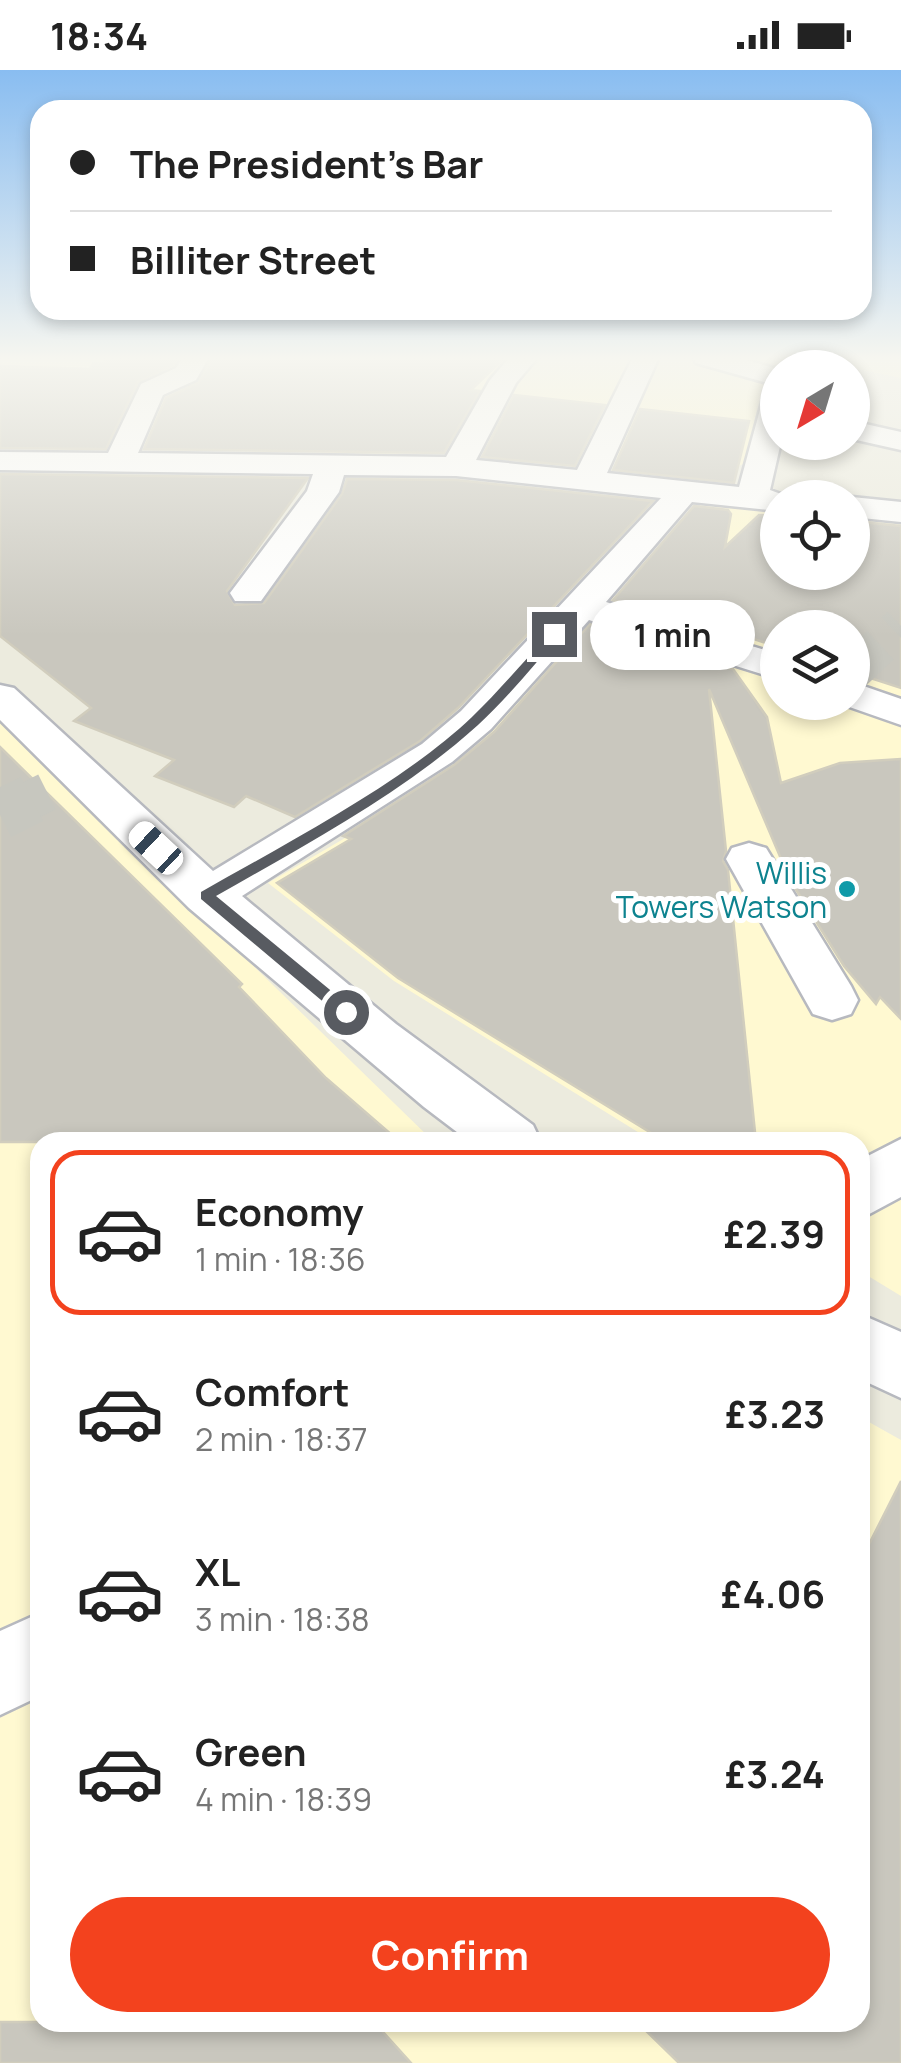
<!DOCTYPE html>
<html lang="en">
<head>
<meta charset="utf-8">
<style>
	:root { --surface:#fff; --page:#f6f6f6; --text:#222; --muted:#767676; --line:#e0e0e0; --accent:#f3421e }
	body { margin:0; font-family:Manrope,sans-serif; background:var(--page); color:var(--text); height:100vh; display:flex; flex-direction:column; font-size:38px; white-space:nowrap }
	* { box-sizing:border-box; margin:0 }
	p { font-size:32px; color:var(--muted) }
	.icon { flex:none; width:55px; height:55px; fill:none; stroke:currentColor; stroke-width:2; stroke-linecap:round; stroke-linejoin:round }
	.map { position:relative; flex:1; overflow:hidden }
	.sheet { position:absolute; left:30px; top:1062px; width:840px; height:900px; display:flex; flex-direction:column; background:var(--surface); border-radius:30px; box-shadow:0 5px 15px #0003 }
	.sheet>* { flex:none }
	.guide { position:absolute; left:30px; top:30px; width:842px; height:220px; border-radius:30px; box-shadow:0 5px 15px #0003; display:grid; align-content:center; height:220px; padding:0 40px; background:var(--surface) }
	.needle { width:65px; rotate:218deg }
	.tools { position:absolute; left:760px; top:280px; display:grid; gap:20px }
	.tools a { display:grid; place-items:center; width:110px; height:110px; border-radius:50%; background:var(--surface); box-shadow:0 5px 15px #0003; font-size:50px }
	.end { position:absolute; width:45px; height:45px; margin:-22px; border:12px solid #585b61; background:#fff; box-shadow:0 0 0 5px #fff }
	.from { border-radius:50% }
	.bubble { position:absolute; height:70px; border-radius:35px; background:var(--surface); box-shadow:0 5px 15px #0003; font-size:32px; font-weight:700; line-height:70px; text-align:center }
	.car { position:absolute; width:30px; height:60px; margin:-30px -15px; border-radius:12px; box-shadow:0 0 8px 2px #0007; background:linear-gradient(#fff 24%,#345 0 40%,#fff 0 76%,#345 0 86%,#fff 0) }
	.guide b { display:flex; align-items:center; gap:35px; height:95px; font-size:38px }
	.guide b+b { border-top:2px solid var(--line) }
	.guide i { width:25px; height:25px; background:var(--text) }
	ul { padding:18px 0 0; list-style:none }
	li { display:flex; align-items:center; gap:30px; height:165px; margin:0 20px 15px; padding:0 20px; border:5px solid transparent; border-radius:30px }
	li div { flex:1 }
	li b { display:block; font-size:38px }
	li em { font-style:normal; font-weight:700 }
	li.current { border-color:var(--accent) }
	li>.icon { width:90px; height:90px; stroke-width:1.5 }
	.button { display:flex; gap:20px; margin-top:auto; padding:20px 40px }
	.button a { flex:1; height:115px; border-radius:60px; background:var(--accent); color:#fff; font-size:40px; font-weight:700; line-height:115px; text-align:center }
	.status { display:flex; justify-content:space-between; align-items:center; height:70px; padding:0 50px; background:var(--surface); direction:ltr }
	.status svg { height:28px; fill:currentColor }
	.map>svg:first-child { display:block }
	.commercial { fill:#fff9d1; fill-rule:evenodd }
	.building { fill:#c9c7be; stroke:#d1cdbd; stroke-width:2.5 }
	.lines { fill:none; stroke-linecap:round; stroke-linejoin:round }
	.minor-tunnel-far1 { stroke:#c7c7bf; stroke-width:39; stroke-dasharray:39 20; stroke-linecap:butt }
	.minor-tunnel { stroke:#c7c7bf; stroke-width:50; stroke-dasharray:50 25; stroke-linecap:butt }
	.minor-casing { stroke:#b7b9bf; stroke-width:5 }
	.minor { fill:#fff; fill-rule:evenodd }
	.route { fill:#585b61 }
	.culture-dot { fill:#0f9aa8; stroke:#fff; stroke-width:4 }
	.labels { text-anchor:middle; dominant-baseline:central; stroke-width:10; stroke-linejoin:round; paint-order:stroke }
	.culture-label { font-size:30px; fill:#0d838f; stroke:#fff; text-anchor:end }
</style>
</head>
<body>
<div class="status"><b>18:34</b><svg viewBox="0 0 49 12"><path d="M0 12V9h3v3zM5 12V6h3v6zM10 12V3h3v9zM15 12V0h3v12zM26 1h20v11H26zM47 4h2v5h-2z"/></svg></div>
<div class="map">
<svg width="901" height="1993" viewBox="0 0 901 1993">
	<rect width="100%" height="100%" fill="#ecebde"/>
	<g class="commercial">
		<path d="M0,287H816L797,297L778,298L777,307L762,318L745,393L733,399L488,375L383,385L177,375L0,379Z"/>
		<path d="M848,287H901V308L833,294Z"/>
		<path d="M701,434L777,443L778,502H852L853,444L901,449V1226L860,1201V1072H654L394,911L268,813L381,747L476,677L606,532L664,492ZM778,558H852V632H778Z"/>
		<path d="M0,649L434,1072H40V1952H860V1347L901,1370V1993H0Z"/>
	</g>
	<g class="building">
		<path d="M106,287H179L173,295L138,312L106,379L0,378V296L90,299L93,293H105Z"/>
		<path d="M213,287H505L471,320L480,321L444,383L144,379L166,328L198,313Z"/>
		<path d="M514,325L605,335L575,396L482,387Z"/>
		<path d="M640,339L749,351L734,413L613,400Z"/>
		<path d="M0,404L308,408L227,521L235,535L264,533L342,424L347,409L456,410L653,431L458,638L420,671L295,747L246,726L234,737L155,706L174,690L74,651L91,638L0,566Z"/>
		<path d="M694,436L728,440L731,444L725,477L759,445L778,446V502H852V451L901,456V618L852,602V558H778V577L700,551L705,558L613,530Z"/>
		<path d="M590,554L733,599L767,647L781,713L840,693L901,689V949L880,927L876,934L844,896L790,810L709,619L726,781L723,791L728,800L756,1072H666L398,908L277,813L351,769L343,766L454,695L494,662Z"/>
		<path d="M0,677L242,914L239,917L326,1008L400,1072H0Z"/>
		<path d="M901,1411V1993H679L637,1952H860V1492Z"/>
		<path d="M0,1952H374L411,1993H0Z"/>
	</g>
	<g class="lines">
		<g class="minor-tunnel-far1">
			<path d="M852,602L901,556"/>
			<path d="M27,732L47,722"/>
		</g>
		<path class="minor-tunnel" d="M0,745L32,729"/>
		<defs>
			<g id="minor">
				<path d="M183,287H209L196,310L163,325L138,383L446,387L490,310L510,287H538L516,313L476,390L577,400L633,287H659L607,403L739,417L764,325L778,317V372H781L770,420L792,428H778V441L692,432L606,532L778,584V609L589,550L491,659L452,692L242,826L396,954L533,1055L541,1072H470L424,1037L189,838L0,650V615L14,618L213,801L422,674L461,641L661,428L456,406L344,405L339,422L261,531H235L230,523L307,421L313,404L0,400V382L108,383L141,314L176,298Z"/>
				<path d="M693,287H735L778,299V316L696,293Z"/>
				<path d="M852,351L901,362V380L852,369Z"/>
				<path d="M852,427L901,432V452L852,447Z"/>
				<path d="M852,612L901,629V655L838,633L852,632Z"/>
				<path d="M749,773L766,778L851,916L858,930L851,944L832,950L813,944L726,789L732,778Z"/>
				<path d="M901,1069V1127L860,1149V1090Z"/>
				<path d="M860,1244L901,1262V1328L860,1309Z"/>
				<path d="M40,1543V1626L0,1645V1561Z"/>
			</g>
		</defs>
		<use href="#minor" class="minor-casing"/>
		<use href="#minor" class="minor"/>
	</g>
	<linearGradient id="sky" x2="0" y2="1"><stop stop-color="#89bdf1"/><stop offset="0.51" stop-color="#f6f6f0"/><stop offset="1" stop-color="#f6f6f0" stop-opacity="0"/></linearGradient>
	<rect width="901" height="566" fill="url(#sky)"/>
	<path class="route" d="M551,562L560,564C535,595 507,628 478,655C402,724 305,775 216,826L352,938V946H340L201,829V822C285,774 403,713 472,647C500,620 525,590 551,562Z"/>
	<circle class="culture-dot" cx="847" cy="819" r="10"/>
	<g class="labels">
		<g class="culture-label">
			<text x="827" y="802">Willis<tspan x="827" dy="34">Towers Watson</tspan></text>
		</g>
	</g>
</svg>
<div class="tools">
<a><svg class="needle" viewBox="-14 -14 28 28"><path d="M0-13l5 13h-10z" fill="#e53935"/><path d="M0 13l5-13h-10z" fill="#767676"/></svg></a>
<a><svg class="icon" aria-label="locate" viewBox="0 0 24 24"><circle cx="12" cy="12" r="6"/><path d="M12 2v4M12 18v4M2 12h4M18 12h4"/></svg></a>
<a><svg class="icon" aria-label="layers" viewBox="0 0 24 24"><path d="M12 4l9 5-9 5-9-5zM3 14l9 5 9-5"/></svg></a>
</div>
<i class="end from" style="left:346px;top:942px"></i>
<i class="end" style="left:554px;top:564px"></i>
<div class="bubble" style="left:590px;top:530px;width:165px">1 min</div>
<i class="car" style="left:156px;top:778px;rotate:313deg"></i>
<div class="guide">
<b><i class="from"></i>The President's Bar</b>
<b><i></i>Billiter Street</b>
</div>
<section class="sheet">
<ul>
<li class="current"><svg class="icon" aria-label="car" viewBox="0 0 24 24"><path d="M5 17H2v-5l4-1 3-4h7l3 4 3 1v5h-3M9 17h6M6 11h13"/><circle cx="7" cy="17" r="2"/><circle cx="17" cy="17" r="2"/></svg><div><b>Economy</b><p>1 min · 18:36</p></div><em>£2.39</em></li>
<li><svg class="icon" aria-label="car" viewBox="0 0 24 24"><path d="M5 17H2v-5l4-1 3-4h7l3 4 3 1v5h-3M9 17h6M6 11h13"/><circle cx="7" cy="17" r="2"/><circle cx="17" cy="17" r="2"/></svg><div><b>Comfort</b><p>2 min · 18:37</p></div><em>£3.23</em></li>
<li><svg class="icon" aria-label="car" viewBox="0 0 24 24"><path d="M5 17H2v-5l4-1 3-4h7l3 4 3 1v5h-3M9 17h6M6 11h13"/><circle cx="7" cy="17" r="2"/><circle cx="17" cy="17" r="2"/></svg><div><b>XL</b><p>3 min · 18:38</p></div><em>£4.06</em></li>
<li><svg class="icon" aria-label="car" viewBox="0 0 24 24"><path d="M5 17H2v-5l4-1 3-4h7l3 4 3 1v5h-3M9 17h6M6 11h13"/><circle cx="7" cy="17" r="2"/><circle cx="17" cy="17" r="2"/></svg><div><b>Green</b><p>4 min · 18:39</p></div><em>£3.24</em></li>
</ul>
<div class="button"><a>Confirm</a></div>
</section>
</div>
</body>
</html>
